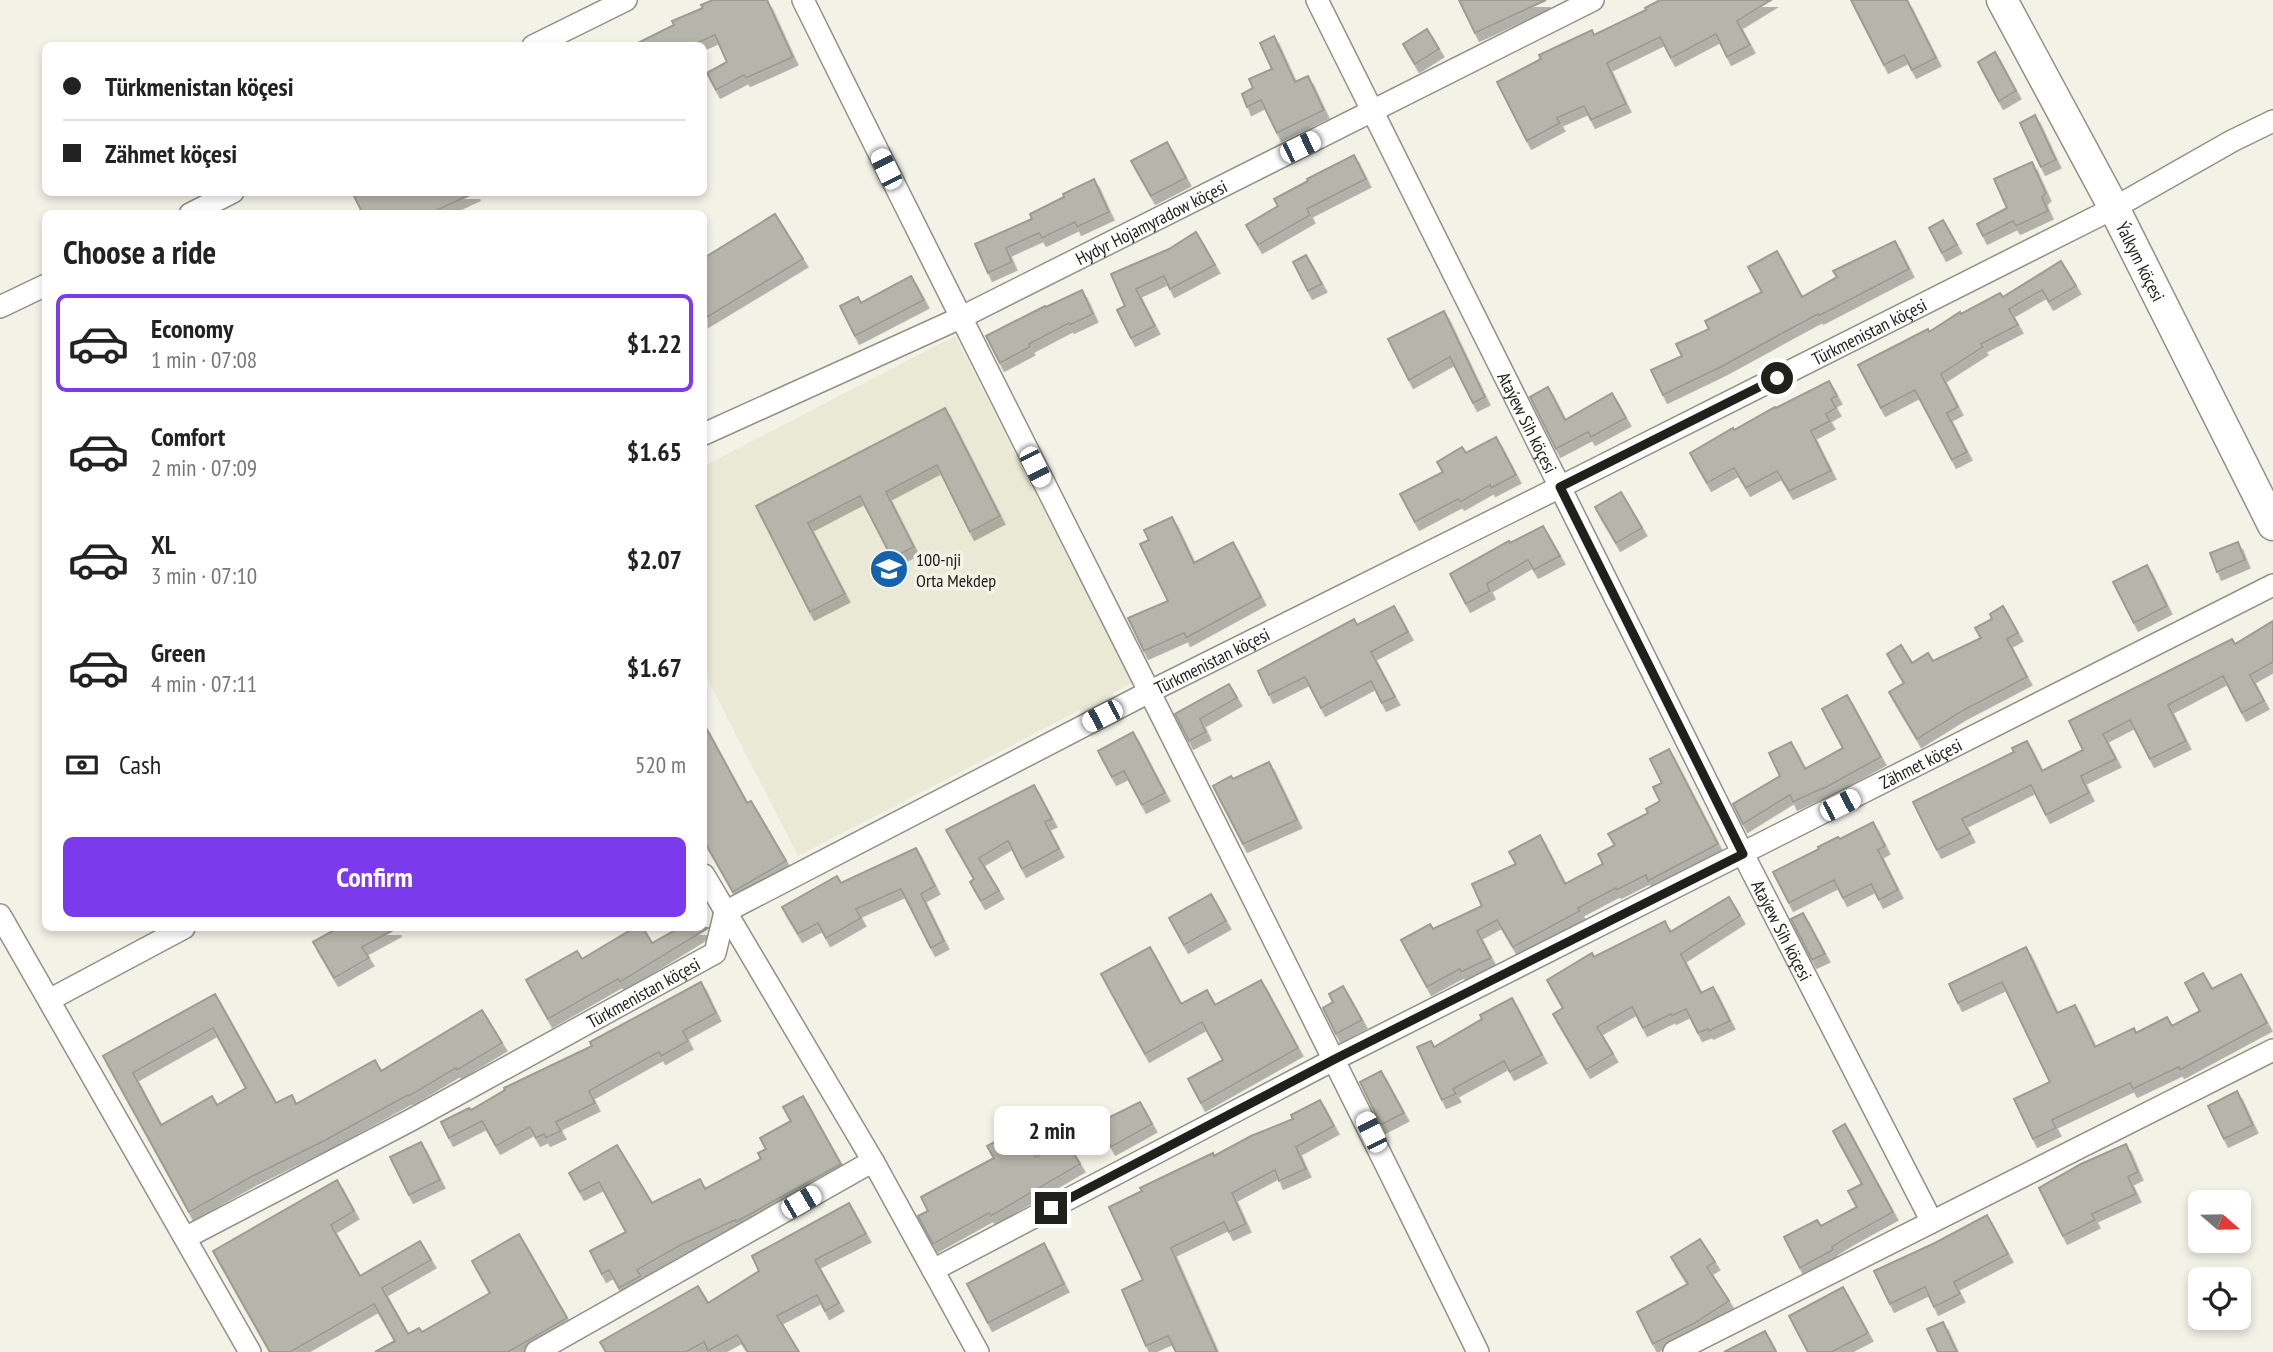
<!DOCTYPE html>
<html lang="en">
<head>
<meta charset="utf-8">
<style>
	:root { --surface:#fff; --page:#f2f2f2; --text:#222; --muted:#767676; --line:#e0e0e0; --accent:#7c3aed }
	body { margin:0; font-family:"PT Sans Narrow",sans-serif; background:var(--page); color:var(--text); height:100vh; display:flex; flex-direction:column; font-size:26px; white-space:nowrap }
	* { box-sizing:border-box; margin:0 }
	p { font-size:23px; color:var(--muted) }
	.icon { flex:none; width:38px; height:38px; fill:none; stroke:currentColor; stroke-width:2; stroke-linecap:round; stroke-linejoin:round }
	.map { position:relative; flex:1; overflow:hidden }
	.drawer { position:absolute; left:42px; top:210px; width:665px; height:721px; display:flex; flex-direction:column; background:var(--surface); border-radius:10px; box-shadow:0 4px 10px #0003 }
	.drawer>* { flex:none }
	.top-card { position:absolute; left:42px; top:42px; width:665px; height:154px; border-radius:10px; box-shadow:0 4px 10px #0003; display:grid; align-content:center; height:154px; padding:0 21px; background:var(--surface) }
	.needle { width:46px; rotate:110deg }
	.tools { position:absolute; left:2188px; top:1190px; display:grid; gap:14px }
	.tools a { display:grid; place-items:center; width:63px; height:63px; border-radius:10px; background:var(--surface); box-shadow:0 4px 10px #0003; font-size:35px }
	.end { position:absolute; width:32px; height:32px; margin:-16px; border:9px solid #20201c; background:#fff; box-shadow:0 0 0 4px #fff }
	.from { border-radius:50% }
	.bubble { position:absolute; height:49px; border-radius:10px; background:var(--surface); box-shadow:0 4px 10px #0003; font-size:23px; font-weight:700; line-height:49px; text-align:center }
	.car { position:absolute; width:21px; height:42px; margin:-21px -10px; border-radius:9px; box-shadow:0 0 5px 2px #0007; background:linear-gradient(#fff 24%,#345 0 40%,#fff 0 76%,#345 0 86%,#fff 0) }
	.top-card b { display:flex; align-items:center; gap:24px; height:66px; font-size:26px }
	.top-card b+b { border-top:2px solid var(--line) }
	.top-card i { width:18px; height:18px; background:var(--text) }
	ul { padding:0; list-style:none }
	li { display:flex; align-items:center; gap:21px; height:98px; margin:0 14px 10px; padding:0 7px; border:4px solid transparent; border-radius:10px }
	li div { flex:1 }
	li b { display:block; font-size:26px }
	li em { font-style:normal; font-weight:700 }
	li.on { border-color:var(--accent) }
	li>.icon { width:63px; height:63px; stroke-width:1.5 }
	h2 { padding:0 21px; font-size:32px; line-height:84px }
	.pay { display:flex; align-items:center; gap:18px; height:77px; padding:0 21px; font-size:26px }
	.pay p { margin-inline-start:auto }
	.primary-button { display:flex; gap:14px; margin-top:auto; padding:14px 21px }
	.primary-button a { flex:1; height:80px; border-radius:10px; background:var(--accent); color:#fff; font-size:28px; font-weight:700; line-height:80px; text-align:center }
	.map>svg:first-child { display:block }
	.built { fill:#eae9d6 }
	.building { fill:#b6b5ab; stroke:#9d9c92; stroke-width:2; fill-rule:evenodd; filter:url(#shadow) }
	.lines { fill:none; stroke-linecap:round; stroke-linejoin:round }
	.minor-casing { stroke:#919186; stroke-width:24 }
	.secondary-casing { stroke:#919186; stroke-width:33 }
	.minor { stroke:#fff; stroke-width:21 }
	.secondary { stroke:#fff; stroke-width:30 }
	.route { stroke:#20201c; stroke-width:9 }
	.labels { text-anchor:middle; dominant-baseline:central; stroke-width:7; stroke-linejoin:round; paint-order:stroke }
	.street-label { font-size:18px; fill:#20201c; stroke:#f3f2e7 }
	.poi-label { font-size:18px; fill:#20201c; stroke:#f3f2e7; text-anchor:start }
</style>
</head>
<body>
<div class="map">
<svg width="2273" height="1352" viewBox="0 0 2273 1352">
	<defs>
		<filter id="shadow"><feDropShadow dx="4.5" dy="8" stdDeviation="0" flood-color="#0004"/></filter>
	</defs>
	<rect width="100%" height="100%" fill="#f3f2e7"/>
	<path class="built" d="M955,336L1132,683L798,856L704,672V466Z"/>
	<g class="building">
		<path d="M713,0H767L793,57L746,78L744,75L716,90L707,73L727,62L715,35L690,46H632L674,25L672,21L703,8L701,5Z"/>
		<path d="M1459,0H1546L1475,33Z"/>
		<path d="M1660,0H1771L1737,21L1750,45L1727,57L1716,34L1671,58L1660,37L1607,63L1626,104L1591,120L1584,106L1557,118L1560,123L1527,141L1497,82L1541,59L1539,55L1592,30L1594,35L1646,10L1645,8Z"/>
		<path d="M1851,0H1907L1936,58L1912,70L1904,55L1884,65Z"/>
		<path d="M1427,29L1439,49L1415,64L1403,44Z"/>
		<path d="M1274,36L1295,82L1308,76L1324,110L1277,133L1261,100L1247,107L1242,94L1253,88L1249,79L1272,69L1260,43Z"/>
		<path d="M1995,52L2016,91L1999,101L1978,62Z"/>
		<path d="M2035,115L2056,160L2041,167L2020,123Z"/>
		<path d="M1167,142L1186,178L1151,196L1131,161Z"/>
		<path d="M1354,155L1366,179L1307,209L1310,215L1258,245L1246,225L1278,206L1274,199L1308,181L1307,179Z"/>
		<path d="M2032,162L2046,193L2042,197L2048,211L2016,226L2013,221L1983,236L1977,224L2007,208L1994,179Z"/>
		<path d="M1094,179L1109,212L1077,227L1075,222L1042,238L1039,233L1006,248L1012,262L988,273L975,244L1032,219L1030,214L1064,197L1063,194Z"/>
		<path d="M352,192H476L429,214H363Z"/>
		<path d="M775,214L803,259L704,319V258Z"/>
		<path d="M1943,220L1957,245L1942,253L1929,228Z"/>
		<path d="M1196,232L1215,265L1170,289L1164,276L1136,289L1155,326L1131,338L1117,310L1125,306L1111,274L1169,249Z"/>
		<path d="M1895,241L1909,269L1819,316L1818,314L1721,367L1663,395L1651,370L1682,356L1676,344L1709,329L1705,321L1762,292L1748,267L1777,251L1802,297L1837,277L1833,271Z"/>
		<path d="M1306,255L1322,284L1308,291L1293,262Z"/>
		<path d="M2061,261L2076,286L2049,302L2042,290L2009,309L2018,325L1981,344L1983,347L1941,374L1958,407L1947,413L1967,452L1952,460L1915,390L1881,408L1858,365L1928,329L1929,332L1960,312L1961,314L2000,293L2003,297Z"/>
		<path d="M911,276L924,300L855,336L840,306L858,297L861,303Z"/>
		<path d="M1082,290L1093,314L1070,325L1069,323L1029,344L1030,347L1000,363L986,336L1045,306L1046,307Z"/>
		<path d="M1444,311L1485,397L1473,403L1450,357L1409,380L1388,339Z"/>
		<path d="M1829,381L1837,396L1831,399L1836,408L1826,414L1830,421L1811,431L1831,471L1789,491L1777,471L1746,488L1734,468L1707,483L1690,453L1733,428L1734,430L1775,407L1776,408Z"/>
		<path d="M1548,387L1565,420L1612,393L1626,418L1591,437L1588,432L1556,449L1530,397Z"/>
		<path d="M945,408L1000,516L970,532L937,465L886,492L914,547L892,558L860,496L808,523L845,594L810,612L756,506Z"/>
		<path d="M1496,437L1516,475L1491,488L1490,485L1460,502L1458,499L1415,522L1400,494L1443,472L1437,462L1462,447L1466,453Z"/>
		<path d="M1621,492L1642,528L1616,543L1595,507Z"/>
		<path d="M1172,517L1194,563L1233,542L1261,597L1186,638L1184,633L1144,651L1128,618L1168,601L1140,544L1149,540L1144,530Z"/>
		<path d="M1543,526L1560,556L1534,570L1528,560L1487,584L1490,591L1466,604L1450,574L1509,541L1510,543Z"/>
		<path d="M2238,542L2245,560L2217,572L2210,553Z"/>
		<path d="M2147,565L2167,606L2134,623L2113,582Z"/>
		<path d="M1394,606L1408,632L1371,652L1395,697L1382,703L1371,681L1321,708L1305,677L1269,695L1258,671L1354,619L1357,625Z"/>
		<path d="M2003,606L2018,633L2007,639L2027,677L1964,710L1917,739L1889,692L1904,683L1887,654L1901,645L1912,663L1928,653L1933,661L1981,638L1975,628L1992,619L1990,614Z"/>
		<path d="M2273,621V662L2250,675L2264,701L2242,713L2223,676L2168,705L2186,741L2150,759L2130,720L2103,734L2116,759L2081,776L2089,793L2046,815L2031,785L1962,819L1970,834L1937,850L1913,802L2014,752L2012,748L2027,741L2042,771L2083,750L2069,721L2232,639L2235,644Z"/>
		<path d="M1229,684L1237,698L1200,719L1206,732L1189,741L1175,714Z"/>
		<path d="M1847,695L1881,757L1823,789V788L1793,802L1790,795L1743,824L1733,804L1780,776L1769,753L1791,742L1805,769L1843,748L1822,709Z"/>
		<path d="M704,724L747,803L751,801L786,861L733,892L704,841Z"/>
		<path d="M1133,732L1165,793L1142,805L1124,771L1112,777L1098,751Z"/>
		<path d="M1669,749L1718,844L1648,881L1646,875L1617,890L1616,888L1578,908L1580,911L1513,947L1497,920L1477,931L1491,958L1461,972L1460,969L1427,987L1401,940L1430,924L1433,929L1482,906L1472,884L1516,864L1509,852L1540,835L1565,884L1603,864L1598,854L1615,845L1608,834L1648,813L1646,809L1660,801L1653,787L1662,783L1650,759Z"/>
		<path d="M1269,762L1297,820L1243,844L1213,786L1231,776L1233,779Z"/>
		<path d="M1034,785L1052,819L1045,822L1059,849L1022,869L1008,841L979,858L999,891L981,901L970,882L974,879L946,830Z"/>
		<path d="M1873,822L1885,846L1878,850L1898,890L1879,900L1871,884L1843,898L1834,880L1789,903L1773,872L1819,849L1818,847L1838,837L1840,839Z"/>
		<path d="M916,848L935,886L921,894L944,941L931,948L901,889L856,909L861,918L826,938L818,923L798,934L782,907L837,876L841,883Z"/>
		<path d="M1211,894L1226,921L1184,945L1169,918Z"/>
		<path d="M1729,897L1740,916L1681,954L1701,993L1713,987L1730,1021L1709,1031L1708,1029L1698,1033L1686,1009L1672,1016L1671,1014L1643,1028L1632,1007L1597,1027L1613,1054L1586,1070L1553,1014L1563,1008L1547,980L1592,953L1594,957L1665,921L1670,932Z"/>
		<path d="M1803,913L1825,954L1812,960L1791,919Z"/>
		<path d="M338,928H397L362,947L369,958L334,978L313,942Z"/>
		<path d="M634,928H643L652,943L679,928H708L620,982L618,979L548,1019L526,980L577,951L582,959Z"/>
		<path d="M1150,947L1181,1004L1207,990L1215,1005L1261,980L1298,1048L1201,1103L1188,1079L1223,1060L1202,1022L1145,1054L1101,974Z"/>
		<path d="M2026,947L2057,1013L2075,1005L2095,1047L2134,1028L2136,1033L2167,1017L2172,1026L2200,1011L2185,983L2203,973L2212,989L2241,974L2267,1023L2180,1070L2179,1067L2133,1089L2130,1083L2052,1120L2056,1128L2033,1139L2014,1099L2050,1082L2002,982L1958,1003L1949,984Z"/>
		<path d="M701,982L716,1013L683,1031L688,1041L661,1056L659,1052L589,1091L595,1103L556,1122L561,1131L546,1138L544,1134L536,1138L530,1127L496,1146L482,1121L449,1138L441,1122L469,1108L471,1110L505,1090L504,1088L592,1046L590,1042Z"/>
		<path d="M1343,986L1362,1020L1336,1034L1323,1008L1333,1002L1329,994Z"/>
		<path d="M215,994L276,1103L292,1095L296,1104L375,1060L381,1071L482,1010L502,1043L457,1070L456,1068L409,1096L408,1095L324,1141L255,1175L189,1212L103,1056ZM213,1028L246,1088L217,1105L212,1096L161,1125L133,1073Z"/>
		<path d="M1512,998L1542,1055L1510,1072L1504,1061L1453,1089L1456,1094L1442,1100L1417,1047L1431,1041L1434,1047L1482,1019L1480,1015Z"/>
		<path d="M1381,1071L1404,1113L1381,1125L1360,1082Z"/>
		<path d="M2237,1091L2253,1125L2224,1139L2208,1106Z"/>
		<path d="M803,1096L841,1164L736,1222L735,1220L681,1245L637,1270L641,1276L619,1288L609,1270L602,1274L590,1251L626,1232L599,1182L580,1192L569,1173L617,1145L652,1203L700,1179L705,1189L761,1159L758,1153L766,1149L760,1138L791,1121L783,1107Z"/>
		<path d="M1320,1100L1334,1126L1296,1147L1306,1169L1279,1181L1275,1170L1232,1193L1246,1224L1229,1232L1224,1222L1171,1248L1217,1352H1176L1168,1336L1146,1346L1122,1290L1143,1280L1109,1207L1142,1191L1140,1188L1213,1153L1214,1156L1251,1136L1293,1119L1291,1115Z"/>
		<path d="M1140,1102L1152,1124L1111,1147L1098,1123Z"/>
		<path d="M1845,1124L1893,1212L1848,1237L1832,1247L1833,1250L1800,1268L1784,1237L1817,1220L1821,1226L1857,1207L1848,1191L1862,1184L1833,1131Z"/>
		<path d="M1019,1128L1036,1157L1066,1140L1080,1164L991,1216L989,1213L933,1244L918,1216L928,1211L921,1197L994,1158L987,1146Z"/>
		<path d="M421,1142L440,1180L409,1195L390,1157Z"/>
		<path d="M2126,1144L2138,1172L2128,1177L2136,1194L2092,1214L2095,1220L2063,1236L2039,1188L2081,1164Z"/>
		<path d="M337,1180L354,1211L331,1225L360,1276L420,1241L431,1260L382,1288L408,1334L419,1328L422,1332L490,1293L472,1261L519,1234L567,1318L508,1352H375L395,1341L374,1304L290,1352H270L213,1251Z"/>
		<path d="M849,1203L866,1234L815,1260L839,1303L825,1311L817,1295L777,1316L799,1352H748L737,1335L708,1351L704,1342L686,1352H606L600,1342L698,1286L708,1303L759,1271L752,1256Z"/>
		<path d="M1987,1215L2008,1254L1954,1282L1960,1294L1934,1307L1925,1287L1890,1304L1874,1271L1935,1243Z"/>
		<path d="M1700,1239L1715,1262L1707,1267L1729,1301L1695,1323L1653,1344L1637,1312L1688,1284L1671,1257Z"/>
		<path d="M1044,1243L1064,1284L988,1323L967,1284Z"/>
		<path d="M1843,1287L1868,1333L1832,1352H1808L1789,1316Z"/>
		<path d="M1943,1322L1957,1352H1938L1927,1329Z"/>
		<path d="M1765,1331L1776,1352H1724Z"/>
	</g>
	<g class="lines">
		<defs>
			<g id="minor">
				<path d="M803,0C1026,452 1257,899 1478,1352"/>
				<path id="s1" d="M1317,0L1743,854L1931,1220"/>
				<path d="M533,46L626,0"/>
				<path d="M190,214L233,192"/>
				<path d="M0,307L46,285"/>
				<path id="s2" d="M704,434L960,318L1593,0"/>
				<path d="M704,875L873,1161L978,1352"/>
				<path d="M0,915L250,1352"/>
				<path d="M49,1000L184,928"/>
				<path id="s3" d="M185,1238L411,1120L715,953L725,912L1149,692L1560,487L2114,208L2232,141L2273,121"/>
				<path id="s4" d="M933,1270L1335,1059L2273,585"/>
				<path d="M536,1352L873,1161"/>
				<path d="M1674,1352L2273,1050"/>
			</g>
			<g id="secondary">
				<path id="s5" d="M2002,0L2114,208L2273,525"/>
			</g>
		</defs>
		<use href="#minor" class="minor-casing"/>
		<use href="#secondary" class="secondary-casing"/>
		<use href="#minor" class="minor"/>
		<use href="#secondary" class="secondary"/>
	</g>
	<g class="lines">
		<path class="route" d="M1051,1208L1335,1059L1743,854L1560,487L1777,378"/>
	</g>
	<defs>
		<symbol id="school-disc" viewBox="-11 -11 22 22"><circle r="9.5" fill="#1562b1" stroke="#f3f2e7"/><path d="M0-5L7-2L0 1L-7-2ZM-4 1L0 2.5L4 1V4Q0 6-4 4Z" fill="#fff"/></symbol>
	</defs>
	<g fill-rule="evenodd">
		<use href="#school-disc" x="867" y="547" width="44" height="44"/>
	</g>
	<g class="labels">
		<g class="street-label">
			<text stroke="none"><textPath href="#s2" startOffset="495">Hydyr Hojamyradow köçesi</textPath></text>
			<text stroke="none"><textPath href="#s5" startOffset="296">Ýalkym köçesi</textPath></text>
			<text stroke="none"><textPath href="#s3" startOffset="1927">Türkmenistan köçesi</textPath></text>
			<text stroke="none"><textPath href="#s1" startOffset="472">Ataýew Sih köçesi</textPath></text>
			<text stroke="none"><textPath href="#s3" startOffset="1192">Türkmenistan köçesi</textPath></text>
			<text stroke="none"><textPath href="#s4" startOffset="1110">Zähmet köçesi</textPath></text>
			<text stroke="none"><textPath href="#s1" startOffset="1040">Ataýew Sih köçesi</textPath></text>
			<text stroke="none"><textPath href="#s3" startOffset="520">Türkmenistan köçesi</textPath></text>
		</g>
		<g class="poi-label">
			<text x="916" y="559">100-nji<tspan x="916" dy="21">Orta Mekdep</tspan></text>
		</g>
	</g>
</svg>
<div class="tools">
<a><svg class="needle" viewBox="-14 -14 28 28"><path d="M0-13l5 13h-10z" fill="#e53935"/><path d="M0 13l5-13h-10z" fill="#767676"/></svg></a>
<a><svg class="icon" aria-label="locate" viewBox="0 0 24 24"><circle cx="12" cy="12" r="6"/><path d="M12 2v4M12 18v4M2 12h4M18 12h4"/></svg></a>
</div>
<i class="end from" style="left:1777px;top:378px"></i>
<i class="end" style="left:1051px;top:1208px"></i>
<div class="bubble" style="left:994px;top:1106px;width:116px">2 min</div>
<i class="car" style="left:1300px;top:147px;rotate:64deg"></i>
<i class="car" style="left:886px;top:169px;rotate:334deg"></i>
<i class="car" style="left:1035px;top:467px;rotate:153deg"></i>
<i class="car" style="left:1102px;top:716px;rotate:243deg"></i>
<i class="car" style="left:1840px;top:805px;rotate:63deg"></i>
<i class="car" style="left:1371px;top:1132px;rotate:334deg"></i>
<i class="car" style="left:801px;top:1202px;rotate:60deg"></i>
<div class="top-card">
<b><i class="from"></i>Türkmenistan köçesi</b>
<b><i></i>Zähmet köçesi</b>
</div>
<section class="drawer">
<h2>Choose a ride</h2>
<ul>
<li class="on"><svg class="icon" aria-label="car" viewBox="0 0 24 24"><path d="M5 17H2v-5l4-1 3-4h7l3 4 3 1v5h-3M9 17h6M6 11h13"/><circle cx="7" cy="17" r="2"/><circle cx="17" cy="17" r="2"/></svg><div><b>Economy</b><p>1 min · 07:08</p></div><em>$1.22</em></li>
<li><svg class="icon" aria-label="car" viewBox="0 0 24 24"><path d="M5 17H2v-5l4-1 3-4h7l3 4 3 1v5h-3M9 17h6M6 11h13"/><circle cx="7" cy="17" r="2"/><circle cx="17" cy="17" r="2"/></svg><div><b>Comfort</b><p>2 min · 07:09</p></div><em>$1.65</em></li>
<li><svg class="icon" aria-label="car" viewBox="0 0 24 24"><path d="M5 17H2v-5l4-1 3-4h7l3 4 3 1v5h-3M9 17h6M6 11h13"/><circle cx="7" cy="17" r="2"/><circle cx="17" cy="17" r="2"/></svg><div><b>XL</b><p>3 min · 07:10</p></div><em>$2.07</em></li>
<li><svg class="icon" aria-label="car" viewBox="0 0 24 24"><path d="M5 17H2v-5l4-1 3-4h7l3 4 3 1v5h-3M9 17h6M6 11h13"/><circle cx="7" cy="17" r="2"/><circle cx="17" cy="17" r="2"/></svg><div><b>Green</b><p>4 min · 07:11</p></div><em>$1.67</em></li>
</ul>
<div class="pay"><svg class="icon" aria-label="cash" viewBox="0 0 24 24"><path d="M3 7h18v10H3z"/><circle cx="12" cy="12" r="2"/></svg>Cash<p>520 m</p></div>
<div class="primary-button"><a>Confirm</a></div>
</section>
</div>
</body>
</html>
